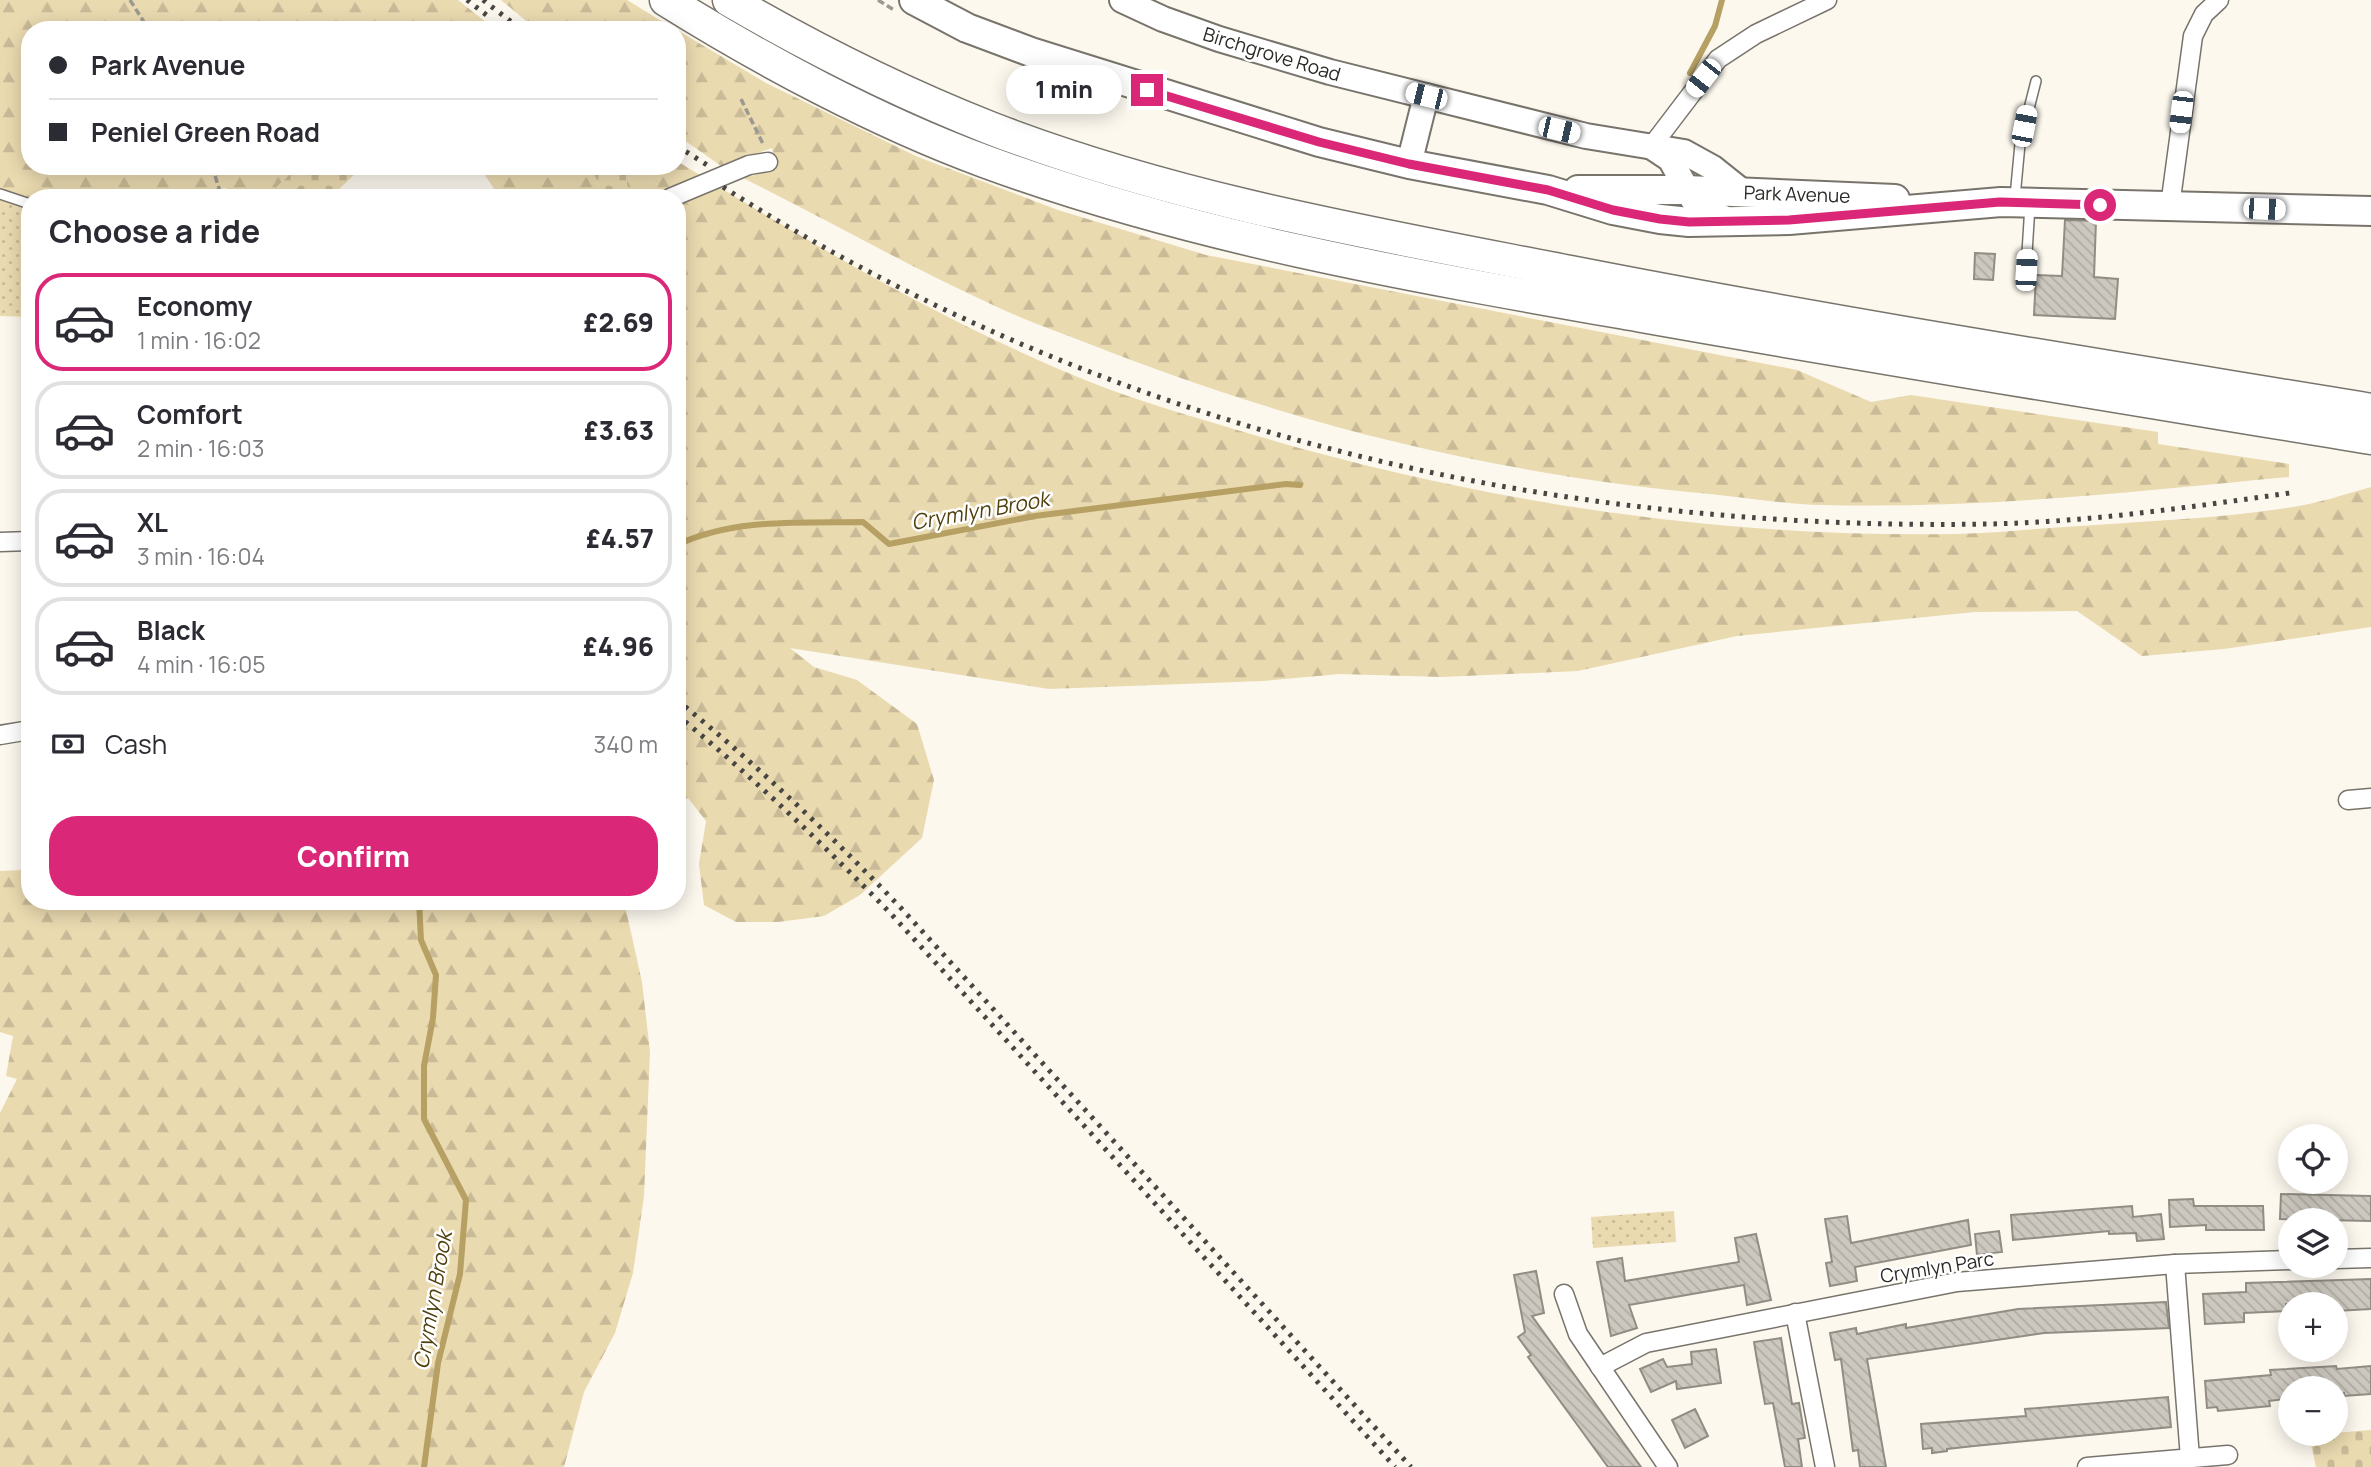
<!DOCTYPE html>
<html lang="en">
<head>
<meta charset="utf-8">
<style>
	:root { --surface:#fff; --page:#f2f2f3; --text:#2b2b33; --muted:#7c7c81; --line:#e1e1e2; --accent:#db2777 }
	body { margin:0; font-family:Manrope,sans-serif; background:var(--page); color:var(--text); height:100vh; display:flex; flex-direction:column; font-size:26px; white-space:nowrap }
	* { box-sizing:border-box; margin:0 }
	p { font-size:23px; color:var(--muted) }
	.icon { flex:none; width:38px; height:38px; fill:none; stroke:currentColor; stroke-width:2; stroke-linecap:round; stroke-linejoin:round }
	.map { position:relative; flex:1; overflow:hidden }
	.drawer { position:absolute; left:21px; top:189px; width:665px; height:721px; display:flex; flex-direction:column; background:var(--surface); border-radius:28px; box-shadow:0 4px 18px #0003 }
	.drawer>* { flex:none }
	.top-card { position:absolute; left:21px; top:21px; width:665px; height:154px; border-radius:28px; box-shadow:0 4px 18px #0003; display:grid; align-content:center; height:154px; padding:0 28px; background:var(--surface) }
	.controls { position:absolute; left:2278px; top:1124px; display:grid; gap:14px }
	.controls a { display:grid; place-items:center; width:70px; height:70px; border-radius:50%; background:var(--surface); box-shadow:0 4px 18px #0003; font-size:35px }
	.end { position:absolute; width:32px; height:32px; margin:-16px; border:9px solid #db2777; background:#fff; box-shadow:0 0 0 4px #fff }
	.from { border-radius:50% }
	.bubble { position:absolute; height:49px; border-radius:24px; background:var(--surface); box-shadow:0 4px 18px #0003; font-size:23px; font-weight:800; line-height:49px; text-align:center }
	.car { position:absolute; width:21px; height:42px; margin:-21px -10px; border-radius:9px; box-shadow:0 0 5px 2px #0007; background:linear-gradient(#fff 24%,#345 0 40%,#fff 0 76%,#345 0 86%,#fff 0) }
	.top-card b { display:flex; align-items:center; gap:24px; height:66px; font-size:26px }
	.top-card b+b { border-top:2px solid var(--line) }
	.top-card i { width:18px; height:18px; background:var(--text) }
	ul { padding:0; list-style:none }
	li { display:flex; align-items:center; gap:21px; height:98px; margin:0 14px 10px; padding:0 14px; border:4px solid var(--line); border-radius:28px }
	li div { flex:1 }
	li b { display:block; font-size:26px }
	li em { font-style:normal; font-weight:800 }
	li.current { border-color:var(--accent) }
	li>.icon { width:63px; height:63px; stroke-width:1.5 }
	h2 { padding:0 28px; font-size:32px; line-height:84px }
	.pay { display:flex; align-items:center; gap:18px; height:77px; padding:0 28px; font-size:26px }
	.pay p { margin-inline-start:auto }
	.cta { display:flex; gap:14px; margin-top:auto; padding:14px 28px }
	.cta a { flex:1; height:80px; border-radius:28px; background:var(--accent); color:#fff; font-size:28px; font-weight:800; line-height:80px; text-align:center }
	.map>svg:first-child { display:block }
	.green { fill:url(#green-dots) }
	.forest { fill:url(#forest-firs) }
	.cemetery { fill:url(#cemetery-stones) }
	.lines { fill:none; stroke-linecap:round; stroke-linejoin:round }
	.stream { stroke:#b7a063; stroke-width:6 }
	.building { fill:url(#building-back-hatch); stroke:#918d85; stroke-width:2 }
	.lane-casing { stroke:#78746c; stroke-width:12 }
	.street-casing { stroke:#78746c; stroke-width:21 }
	.secondary-casing { stroke:#78746c; stroke-width:28 }
	.primary-casing { stroke:#78746c; stroke-width:32 }
	.highway-casing { stroke:#78746c; stroke-width:35 }
	.path { stroke:#9c9992; stroke-width:3.5; stroke-dasharray:7 3.5; stroke-linecap:butt }
	.lane { stroke:#fff; stroke-width:9 }
	.street { stroke:#fff; stroke-width:18 }
	.secondary { stroke:#fff; stroke-width:24 }
	.primary { stroke:#fff; stroke-width:28 }
	.highway { stroke:#fff; stroke-width:32 }
	.rail { stroke:#484642; stroke-width:5; stroke-dasharray:3.5 7; stroke-linecap:butt }
	.route { stroke:#db2777; stroke-width:9 }
	.labels { text-anchor:middle; dominant-baseline:central; stroke-width:5; stroke-linejoin:round; paint-order:stroke }
	.street-label { font-size:19px; fill:#2c2a27; stroke:#fff }
	.water-label { font-size:21px; font-style:italic; fill:#50400e; stroke:#fff }
</style>
</head>
<body>
<div class="map">
<svg width="2371" height="1467" viewBox="0 0 2371 1467">
	<defs>
		<pattern id="green-dots" width="8" height="8" patternUnits="userSpaceOnUse" patternTransform="scale(1.75)"><rect width="8" height="8" fill="#eadab0"/><path d="M2 2h.1M6 6h.1" fill="none" stroke="#c9bb97" stroke-width="1.8" stroke-linecap="round"/></pattern>
		<pattern id="forest-firs" width="22" height="20" patternUnits="userSpaceOnUse" patternTransform="scale(1.75)"><rect width="22" height="20" fill="#eadab0"/><path d="M5 1l3.5 6h-7zM16 11l3.5 6h-7z" fill="#c9bb97"/></pattern>
		<pattern id="cemetery-stones" width="16" height="16" patternUnits="userSpaceOnUse" patternTransform="scale(1.75)"><rect width="16" height="16" fill="#eadab0"/><path d="M2 7V4a2 2 0 0 1 4 0v3zM10 15v-3a2 2 0 0 1 4 0v3z" fill="#c9bb97"/></pattern>
		<pattern id="building-back-hatch" width="6" height="6" patternUnits="userSpaceOnUse" patternTransform="scale(1.75)"><rect width="6" height="6" fill="#ccc8bf"/><path d="M-1 5l2 2M0 0l6 6M5-1l2 2" fill="none" stroke="#afaca4"/></pattern>
	</defs>
	<rect width="100%" height="100%" fill="#fcf8ee"/>
	<g class="green">
		<path d="M0,199L30,209V317L0,316Z"/>
		<path d="M1674,1211L1676,1242L1593,1248L1591,1217Z"/>
	</g>
	<g class="forest">
		<path d="M0,0H458L496,30H30V166H298L266,198H228L226,188L211,190L212,198H30V209L0,199Z"/>
		<path d="M501,0H627L676,30H537Z"/>
		<path d="M677,30L766,83L918,157L1058,210L1206,255L1797,370L1871,402L1911,395L2158,432V444L2289,464V477C2133,492 1979,509 1822,505C1785,504 1747,498 1710,494C1493,474 1295,425 1092,345C1060,332 1026,321 995,306C910,267 827,220 743,178L776,169L772,148L721,166L677,135Z"/>
		<path d="M677,161C808,242 941,321 1085,380C1139,402 1198,418 1254,435C1482,502 1718,538 1956,534C1998,533 2039,528 2081,526C2151,521 2224,518 2293,507C2319,503 2346,494 2371,487V627L2224,649L2142,656L2077,611L1975,612L1737,636L1578,671L1442,677L1340,674L1263,681L1049,689L790,648L814,667L857,680L917,724L934,780L922,838L860,895L824,916L778,922H736L704,905L699,864L706,821L688,798L677,802V198H628L626,170L621,166H677Z"/>
		<path d="M479,166H591L602,194L593,198H500Z"/>
		<path d="M28,823L30,901H624L642,982L650,1052L644,1196L633,1273L615,1333L584,1392L564,1467H0V1113L17,1079L6,1076L13,1036L0,1032V871L23,870Z"/>
	</g>
	<g class="cemetery">
		<path d="M298,166H363L330,198H266Z"/>
		<path d="M591,166H621L626,170L628,198H593L602,194Z"/>
		<path d="M2371,1430V1467H2316L2309,1435Z"/>
	</g>
	<g class="lines">
		<g class="stream">
			<path d="M1690,73L1715,26L1722,0"/>
			<path d="M677,545C734,518 801,523 863,522L889,544L1035,516L1286,484L1300,485"/>
			<path d="M419,901L421,940L436,975L433,1018L424,1066V1119L466,1200L460,1274L438,1363L424,1467"/>
		</g>
	</g>
	<g class="building">
		<path d="M2065,220L2096,221L2094,277L2118,279L2115,319L2034,315L2036,275L2062,276Z"/>
		<path d="M1975,253L1995,254L1993,280L1974,279Z"/>
		<path d="M2281,1194L2371,1196V1221L2280,1219Z"/>
		<path d="M2193,1199L2194,1206H2263L2264,1230H2206V1225L2170,1227L2169,1200Z"/>
		<path d="M2132,1206L2133,1217L2161,1214L2164,1239L2137,1241L2136,1233L2109,1234V1231L2013,1240L2011,1215Z"/>
		<path d="M1847,1216L1851,1243L1968,1220L1971,1245L1855,1267L1857,1281L1830,1286L1826,1263L1832,1262L1825,1219Z"/>
		<path d="M1999,1231L2002,1252L1977,1255L1975,1234Z"/>
		<path d="M1756,1234L1771,1300L1747,1305L1744,1285L1629,1305L1637,1328L1611,1336L1597,1262L1622,1258L1625,1281L1739,1262L1735,1238Z"/>
		<path d="M1536,1271L1544,1313L1532,1316L1641,1467H1608L1528,1357L1531,1355L1518,1337L1525,1332L1514,1275Z"/>
		<path d="M2371,1279V1309L2336,1311V1304H2286L2287,1311L2244,1313V1322L2205,1324L2203,1294L2246,1292V1283Z"/>
		<path d="M2166,1302L2169,1328L2044,1333L1867,1359L1886,1467H1860L1858,1450L1853,1451L1841,1359L1835,1360L1830,1333L1856,1328L1857,1334L1906,1324V1328L2018,1309Z"/>
		<path d="M1781,1338L1792,1404L1799,1403L1805,1438L1798,1439L1802,1467H1785L1773,1403L1765,1404L1757,1360L1754,1342Z"/>
		<path d="M1716,1349L1721,1383L1677,1389L1676,1381L1651,1392L1640,1369L1663,1359L1667,1367L1692,1364L1691,1352Z"/>
		<path d="M2336,1366L2337,1369L2371,1366V1394L2344,1396V1393L2336,1394V1388H2291V1398L2269,1401L2270,1406L2218,1411L2217,1407L2207,1408L2205,1381L2271,1375L2270,1370Z"/>
		<path d="M2168,1397L2171,1427L1974,1446L1947,1449V1451L1932,1453V1448L1923,1449L1921,1424L2026,1416L2025,1409Z"/>
		<path d="M1695,1409L1708,1436L1685,1448L1672,1420Z"/>
	</g>
	<g class="lines">
		<defs>
			<g id="lane">
				<path d="M0,194L30,204"/>
				<path d="M2015,197L2020,144L2036,81"/>
				<path d="M2026,269L2030,205"/>
			</g>
			<g id="street">
				<path d="M1651,147L1718,59L1756,34L1827,0"/>
				<path d="M670,198L749,165L768,162"/>
				<path d="M2170,206L2193,36L2204,14L2219,0"/>
				<path d="M0,542L30,541"/>
				<path d="M0,735L30,730"/>
				<path d="M2348,800L2371,798"/>
				<path d="M2336,1259L2371,1258"/>
				<path d="M2175,1264L2190,1458"/>
				<path d="M1564,1294L1578,1334L1668,1467"/>
				<path d="M1795,1313L1825,1467"/>
				<path d="M1600,1367L1646,1343L1957,1282L2175,1264L2291,1260"/>
				<path d="M2087,1467L2228,1455"/>
			</g>
			<g id="secondary">
				<path d="M1122,0L1163,19L1219,39L1330,72L1586,136L1684,152L1713,168L1743,192"/>
				<path d="M1652,147L1670,159L1693,200L1729,221"/>
				<path d="M1409,164L1426,96"/>
			</g>
			<g id="primary">
				<path d="M914,0L967,28L1031,52L1319,142L1409,164L1548,190L1613,210L1660,219L1689,222L1789,220L2001,202L2371,211"/>
				<path d="M1578,190H1686L1895,199"/>
			</g>
			<g id="highway">
				<path d="M666,0C762,60 878,122 984,161C1196,239 1420,277 1642,316C1884,359 2128,398 2371,438"/>
				<path d="M729,0C813,49 899,92 990,128C1176,200 1375,234 1570,272C1836,324 2104,366 2371,410"/>
			</g>
		</defs>
		<use href="#lane" class="lane-casing"/>
		<use href="#street" class="street-casing"/>
		<use href="#secondary" class="secondary-casing"/>
		<use href="#primary" class="primary-casing"/>
		<use href="#highway" class="highway-casing"/>
		<g class="path">
			<path d="M130,0L149,30"/>
			<path d="M878,0L894,10"/>
			<path d="M741,99L764,146"/>
			<path d="M212,166L222,198"/>
		</g>
		<use href="#lane" class="lane"/>
		<use href="#street" class="street"/>
		<use href="#secondary" class="secondary"/>
		<use href="#primary" class="primary"/>
		<use href="#highway" class="highway"/>
		<g class="rail">
			<path d="M467,0L489,17"/>
			<path d="M483,0L522,30"/>
			<path d="M677,146L712,168"/>
			<path d="M723,187C1101,428 1543,532 1989,524C2090,522 2190,507 2290,493"/>
			<path d="M677,700C757,765 830,834 901,908L1411,1467"/>
			<path d="M677,715C754,778 824,845 893,916L1395,1467"/>
		</g>
	</g>
	<g class="lines">
		<path class="route" d="M1147,90L1319,142L1409,164L1548,190L1613,210L1660,219L1689,222L1789,220L2000,202L2100,205"/>
	</g>
	<g class="labels">
		<g class="street-label">
			<text transform="translate(1272 54) rotate(17)">Birchgrove Road</text>
			<text transform="translate(1797 194) rotate(2)">Park Avenue</text>
			<text transform="translate(1937 1267) rotate(-9)">Crymlyn Parc</text>
		</g>
		<g class="water-label">
			<text transform="translate(980 510) rotate(-10)">Crymlyn Brook</text>
			<text transform="translate(432 1300) rotate(-80)">Crymlyn Brook</text>
		</g>
	</g>
</svg>
<div class="controls">
<a><svg class="icon" aria-label="locate" viewBox="0 0 24 24"><circle cx="12" cy="12" r="6"/><path d="M12 2v4M12 18v4M2 12h4M18 12h4"/></svg></a>
<a><svg class="icon" aria-label="layers" viewBox="0 0 24 24"><path d="M12 4l9 5-9 5-9-5zM3 14l9 5 9-5"/></svg></a>
<a>+</a>
<a>−</a>
</div>
<i class="end from" style="left:2100px;top:205px"></i>
<i class="end" style="left:1147px;top:90px"></i>
<div class="bubble" style="left:1006px;top:65px;width:116px">1 min</div>
<i class="car" style="left:1703px;top:78px;rotate:218deg"></i>
<i class="car" style="left:1426px;top:96px;rotate:284deg"></i>
<i class="car" style="left:2181px;top:112px;rotate:187deg"></i>
<i class="car" style="left:2024px;top:126px;rotate:11deg"></i>
<i class="car" style="left:1559px;top:130px;rotate:103deg"></i>
<i class="car" style="left:2264px;top:209px;rotate:92deg"></i>
<i class="car" style="left:2026px;top:270px;rotate:3deg"></i>
<div class="top-card">
<b><i class="from"></i>Park Avenue</b>
<b><i></i>Peniel Green Road</b>
</div>
<section class="drawer">
<h2>Choose a ride</h2>
<ul>
<li class="current"><svg class="icon" aria-label="car" viewBox="0 0 24 24"><path d="M5 17H2v-5l4-1 3-4h7l3 4 3 1v5h-3M9 17h6M6 11h13"/><circle cx="7" cy="17" r="2"/><circle cx="17" cy="17" r="2"/></svg><div><b>Economy</b><p>1 min · 16:02</p></div><em>£2.69</em></li>
<li><svg class="icon" aria-label="car" viewBox="0 0 24 24"><path d="M5 17H2v-5l4-1 3-4h7l3 4 3 1v5h-3M9 17h6M6 11h13"/><circle cx="7" cy="17" r="2"/><circle cx="17" cy="17" r="2"/></svg><div><b>Comfort</b><p>2 min · 16:03</p></div><em>£3.63</em></li>
<li><svg class="icon" aria-label="car" viewBox="0 0 24 24"><path d="M5 17H2v-5l4-1 3-4h7l3 4 3 1v5h-3M9 17h6M6 11h13"/><circle cx="7" cy="17" r="2"/><circle cx="17" cy="17" r="2"/></svg><div><b>XL</b><p>3 min · 16:04</p></div><em>£4.57</em></li>
<li><svg class="icon" aria-label="car" viewBox="0 0 24 24"><path d="M5 17H2v-5l4-1 3-4h7l3 4 3 1v5h-3M9 17h6M6 11h13"/><circle cx="7" cy="17" r="2"/><circle cx="17" cy="17" r="2"/></svg><div><b>Black</b><p>4 min · 16:05</p></div><em>£4.96</em></li>
</ul>
<div class="pay"><svg class="icon" aria-label="cash" viewBox="0 0 24 24"><path d="M3 7h18v10H3z"/><circle cx="12" cy="12" r="2"/></svg>Cash<p>340 m</p></div>
<div class="cta"><a>Confirm</a></div>
</section>
</div>
</body>
</html>
